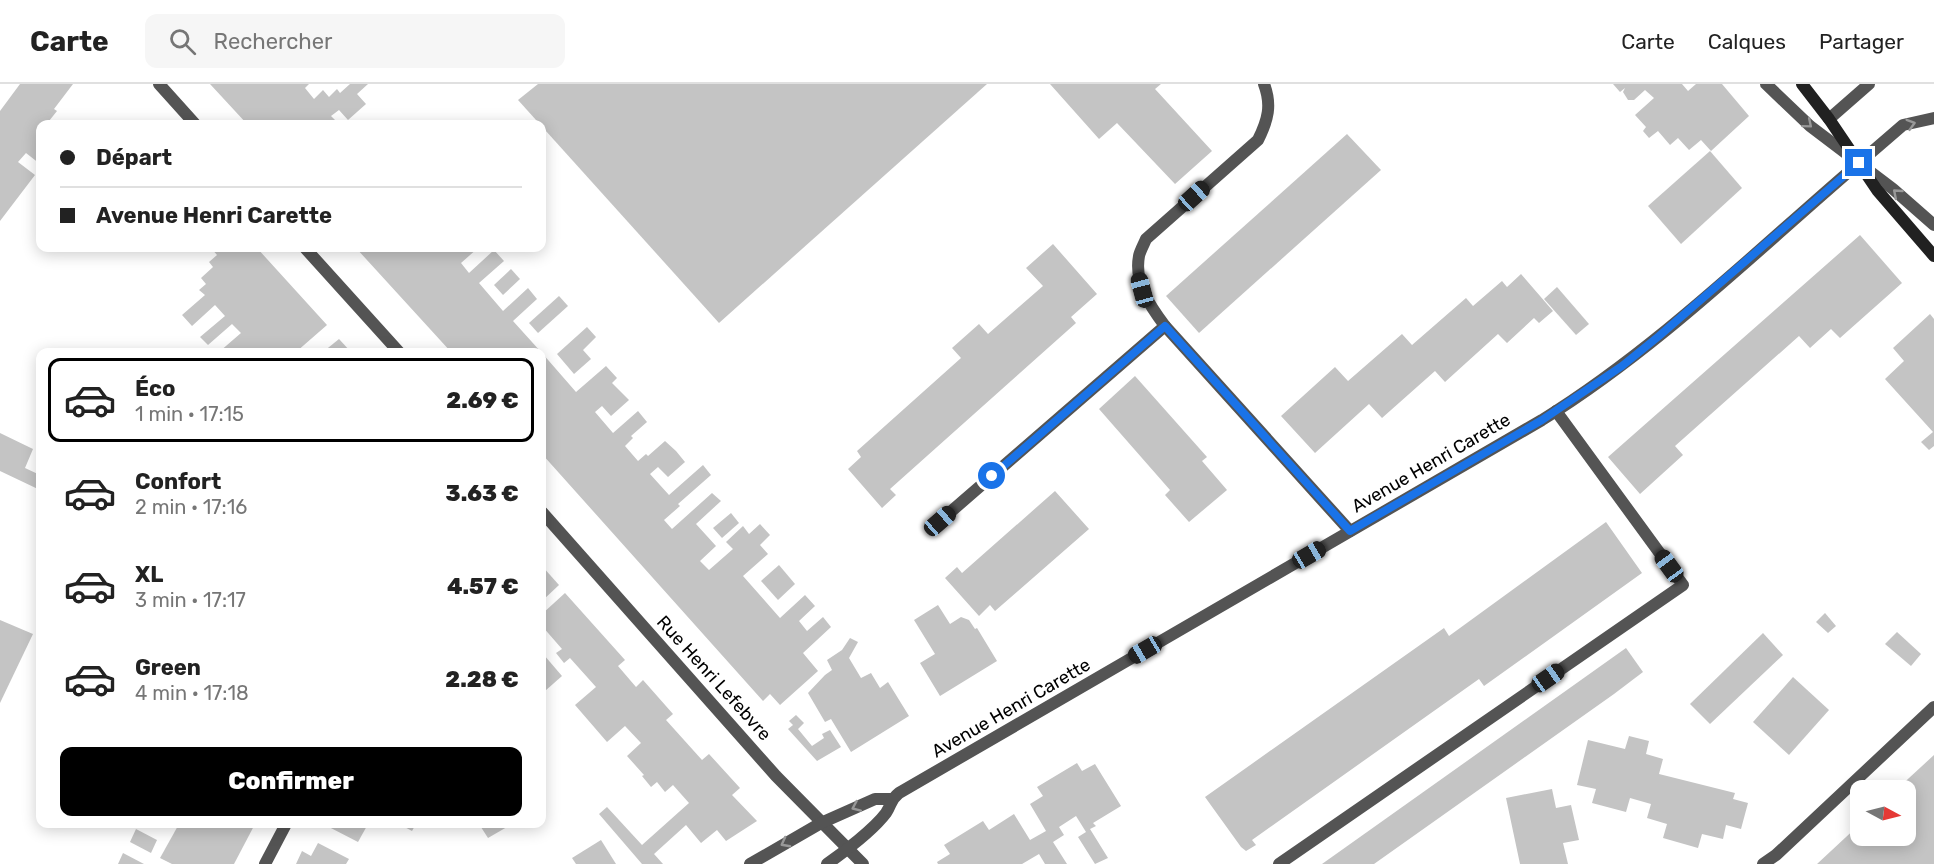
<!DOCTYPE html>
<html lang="fr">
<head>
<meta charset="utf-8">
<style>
	:root { --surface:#fff; --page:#f6f6f6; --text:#222; --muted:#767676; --line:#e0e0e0; --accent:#000 }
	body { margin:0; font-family:Rubik,sans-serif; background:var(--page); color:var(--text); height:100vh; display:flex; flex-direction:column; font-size:22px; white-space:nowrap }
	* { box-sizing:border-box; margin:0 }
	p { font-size:20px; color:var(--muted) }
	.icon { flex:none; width:33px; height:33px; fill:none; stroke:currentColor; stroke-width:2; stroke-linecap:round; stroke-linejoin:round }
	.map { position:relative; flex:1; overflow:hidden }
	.panel { position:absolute; left:36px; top:264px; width:510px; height:480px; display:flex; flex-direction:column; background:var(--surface); border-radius:12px; box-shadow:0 3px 15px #0003 }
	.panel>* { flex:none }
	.top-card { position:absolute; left:36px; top:36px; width:510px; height:132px; border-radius:12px; box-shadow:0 3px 15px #0003; display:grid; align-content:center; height:132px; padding:0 24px; background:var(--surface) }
	.needle { width:39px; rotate:97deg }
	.tools { position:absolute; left:1850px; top:696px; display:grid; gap:12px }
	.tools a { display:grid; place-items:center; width:66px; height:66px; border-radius:12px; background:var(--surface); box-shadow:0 3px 15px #0003; font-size:30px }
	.end { position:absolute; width:27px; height:27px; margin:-14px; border:8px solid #1a73e8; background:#fff; box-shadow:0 0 0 3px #fff }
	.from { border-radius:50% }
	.car { position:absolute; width:18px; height:36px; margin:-18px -9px; border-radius:8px; box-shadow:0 0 4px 2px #0007; background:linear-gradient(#222 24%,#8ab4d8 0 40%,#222 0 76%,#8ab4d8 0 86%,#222 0) }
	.top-card b { display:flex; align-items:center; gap:21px; height:57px; font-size:22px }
	.top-card b+b { border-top:2px solid var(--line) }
	.top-card i { width:15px; height:15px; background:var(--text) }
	ul { padding:10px 0 0; list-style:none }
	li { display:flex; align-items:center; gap:18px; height:84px; margin:0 12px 9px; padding:0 12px; border:3px solid transparent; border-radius:12px }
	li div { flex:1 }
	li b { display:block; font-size:22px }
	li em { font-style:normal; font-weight:800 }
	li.active { border-color:var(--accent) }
	li>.icon { width:54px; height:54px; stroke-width:1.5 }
	.cta { display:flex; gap:12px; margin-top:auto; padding:12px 24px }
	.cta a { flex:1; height:69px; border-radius:12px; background:var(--accent); color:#fff; font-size:24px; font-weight:800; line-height:69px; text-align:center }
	header { display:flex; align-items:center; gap:36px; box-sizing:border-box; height:84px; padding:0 30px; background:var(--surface); border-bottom:2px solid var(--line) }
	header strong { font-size:28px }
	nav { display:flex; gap:33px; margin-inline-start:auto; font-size:21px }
	.search { width:420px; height:54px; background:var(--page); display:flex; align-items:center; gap:15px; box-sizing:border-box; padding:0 21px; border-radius:12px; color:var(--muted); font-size:22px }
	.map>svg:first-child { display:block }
	.building { fill:#c4c4c4 }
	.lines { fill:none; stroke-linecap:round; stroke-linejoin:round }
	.service { stroke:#545454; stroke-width:12 }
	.minor { stroke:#545454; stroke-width:12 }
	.tertiary { stroke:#545454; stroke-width:12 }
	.secondary { stroke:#212121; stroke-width:12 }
	.oneway { stroke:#989898 }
	.route { stroke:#1a73e8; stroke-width:8 }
	.labels { text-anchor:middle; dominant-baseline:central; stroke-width:4.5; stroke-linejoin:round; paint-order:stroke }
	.street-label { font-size:18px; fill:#000; stroke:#fff }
</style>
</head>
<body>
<header>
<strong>Carte</strong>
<div class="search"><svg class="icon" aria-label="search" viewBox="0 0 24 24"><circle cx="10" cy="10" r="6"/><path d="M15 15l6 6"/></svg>Rechercher</div>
<nav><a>Carte</a><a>Calques</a><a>Partager</a></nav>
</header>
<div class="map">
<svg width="1934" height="780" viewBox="0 0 1934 780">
	<rect width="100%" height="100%" fill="#fff"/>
	<g class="building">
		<path d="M20,0H73L54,25L57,27L49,37L54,40H40V80L26,69L18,78L35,91L0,137V27Z"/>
		<path d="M210,0H309L305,4L314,15L323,6L329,13L337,5L340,9L350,0H368L357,10L366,20L348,36L339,26L331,32L339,40H247Z"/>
		<path d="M538,0H987L719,239L518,16Z"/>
		<path d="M1050,0H1161L1155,5L1212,67L1175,100L1117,39L1099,55Z"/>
		<path d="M1613,0H1682L1688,7L1696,0H1722L1749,32L1711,67L1701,56L1689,66L1678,54L1670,61L1658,47L1649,54L1643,47L1646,43L1635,31L1654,14L1645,6L1634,16H1628L1623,8L1625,4L1620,8Z"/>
		<path d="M1347,50L1381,86L1199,249L1166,212Z"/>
		<path d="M1710,67L1742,104L1681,160L1648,122Z"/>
		<path d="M1860,151L1902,199L1840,254L1831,245L1810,264L1799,252L1675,362L1683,371L1640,410L1608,373Z"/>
		<path d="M1053,160L1097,210L1071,233L1076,239L890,405L896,411L882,424L848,385L861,373L857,367L961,274L952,264L979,240L988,250L1043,202L1026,184Z"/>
		<path d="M211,164H242L243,165L257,164L327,241L296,268H219L241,249L232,240L208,261L200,253L225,232L215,221L192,242L182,231L205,211L199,206L206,200L201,194L213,183L209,178L217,171Z"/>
		<path d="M356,164H478L461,179L469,189L494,166L504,177L479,199L503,227L528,204L537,215L513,237L541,268H451Z"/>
		<path d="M511,185L520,195L503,211L494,201Z"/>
		<path d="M1521,190L1553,227L1539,239L1534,234L1507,259L1498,250L1445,298L1435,287L1382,334L1369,320L1315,369L1281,332L1335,283L1348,297L1402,250L1412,261L1466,214L1473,222L1502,197L1507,203Z"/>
		<path d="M1557,203L1589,240L1576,251L1544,215Z"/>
		<path d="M559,212L568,222L538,249L529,239Z"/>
		<path d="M1930,230L1934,235V362L1929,366L1921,358L1933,348L1885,295L1904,277L1893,264Z"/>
		<path d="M587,243L596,253L583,266L591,275L574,290L557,270Z"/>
		<path d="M339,255L351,268H323Z"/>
		<path d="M542,269L576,308L606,282L617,294L612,299L629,316L611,332L602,322L595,328L613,349L638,327L647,338L631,352L633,354L625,362L638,377L646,370L648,372L665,357L676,367L685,378L668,393L658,383L650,390L669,411L703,381L711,391L678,420L680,422L664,436L672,445L712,409L721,417L696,440L716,462L700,477L709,486L733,465L726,458L743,442L749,450L760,440L770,451L760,461L768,470L743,492L780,534L805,511L815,522L799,537L807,547L823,533L831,543L803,569L818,587L780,621L770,610L763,617L542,370Z"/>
		<path d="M1135,292L1207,373L1202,377L1227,406L1189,438L1165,411L1170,406L1099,325Z"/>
		<path d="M0,349L33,365L25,384L40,391V406L0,387Z"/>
		<path d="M1055,407L1089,445L995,527L990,521L979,532L945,494L957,483L962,489Z"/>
		<path d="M731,429L739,439L722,454L713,444Z"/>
		<path d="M1606,438L1642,489L1484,602L1479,595L1252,756L1256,761L1246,767L1241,763L1205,713L1444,544L1449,552Z"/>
		<path d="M779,481L795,500L778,516L761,497Z"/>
		<path d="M542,482L559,501L542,517Z"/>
		<path d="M565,509L625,576L618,582L636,603L643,596L673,630L666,636L702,676L709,670L740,704L732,711L757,737L726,757L717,746L701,759L686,741L654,770L663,780H642L599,730L607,723L642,761L689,719L673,701L665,708L657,698L651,703L642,692L644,691L627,672L641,659L625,642L607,658L575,621L596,603L570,574L564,579L556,569L562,565L542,542V530Z"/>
		<path d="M938,521L950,540L961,533L969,536L975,545L977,544L997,577L940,612L920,579L935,570L914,536Z"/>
		<path d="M1825,529L1836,542L1828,549L1816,538Z"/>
		<path d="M0,536L33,550L0,619Z"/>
		<path d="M1897,548L1921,570L1911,582L1885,560Z"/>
		<path d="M1763,549L1783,571L1710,640L1690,620Z"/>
		<path d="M850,554L858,558L849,574L861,594L871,589L880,604L888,598L909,632L851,668L831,635L825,638L808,609L825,591L832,586L827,576L842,566Z"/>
		<path d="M1626,564L1643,588L1614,610L1374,780H1322Z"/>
		<path d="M544,571L562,592L545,607L542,603V573Z"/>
		<path d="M1793,593L1829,626L1789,671L1753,638Z"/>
		<path d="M796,631L804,639L798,645L812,662L824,654L822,650L830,646L841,663L817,677L788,645L793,641L789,637Z"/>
		<path d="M1629,652L1649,657L1646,670L1663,675L1659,690L1735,709L1733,715L1748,719L1741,745L1726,741L1723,755L1702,750L1698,764L1663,754L1667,740L1647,734L1651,720L1630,714L1626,728L1592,719L1596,705L1577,701L1588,656L1625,665Z"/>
		<path d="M1934,671V780H1817L1860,740V752H1905V706H1896Z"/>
		<path d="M1077,679L1082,687L1095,680L1121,722L1093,739L1096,742L1090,745L1108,774L1095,780L1078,753L1086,748L1076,732L1059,743L1064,751L1053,758L1067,780H1045L1039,770L1022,780H938L937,778L950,770L944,761L983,737L989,746L1014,730L1030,756L1046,747L1030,720L1043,712L1037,703Z"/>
		<path d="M1552,705L1556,724L1571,721L1579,756L1563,759L1568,780H1520L1506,714Z"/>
		<path d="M179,740H255L234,780H172L160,774Z"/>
		<path d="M329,740H368L358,758L327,742Z"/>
		<path d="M399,740H416L412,747Z"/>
		<path d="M479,740H512L488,754Z"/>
		<path d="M136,745L157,756L151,769L130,758Z"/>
		<path d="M601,756L616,780H576L572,774Z"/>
		<path d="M318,759L349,775L346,780H296L302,767L311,772Z"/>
		<path d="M123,769L144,780H118Z"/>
	</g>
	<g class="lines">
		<g class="service">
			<path d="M1766,0L1810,42L1893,105L1934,141"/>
			<path d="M1279,780L1683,501L1556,327"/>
		</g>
		<g class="minor">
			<path d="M159,0L195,40"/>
			<path d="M1829,35L1869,0"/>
			<path d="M1859,79L1903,41L1934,34"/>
			<path d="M305,164L399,268"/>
			<path d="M1165,242L1350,447"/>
			<path d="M542,428L776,692L863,780"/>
			<path d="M940,437L1165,242C1150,222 1134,199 1139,172C1140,167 1144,160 1146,155L1258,56C1268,36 1272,21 1264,0"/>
			<path d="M265,780L286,740"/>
			<path d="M1763,780L1776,771L1934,623"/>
		</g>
		<g class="tertiary">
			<path d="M750,780L821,739L875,715H892"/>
			<path d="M827,780C844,768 874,745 886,729C892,720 890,716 899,709L1542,336C1658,264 1756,167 1859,79"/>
		</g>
		<path class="secondary" d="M1802,0L1829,35L1877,106L1934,172"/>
	</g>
	<defs><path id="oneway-chevron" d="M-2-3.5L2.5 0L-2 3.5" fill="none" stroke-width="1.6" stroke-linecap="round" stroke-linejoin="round" transform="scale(1.5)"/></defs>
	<g class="oneway">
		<use href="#oneway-chevron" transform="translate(1808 40) rotate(40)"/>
		<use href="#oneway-chevron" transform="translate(1911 40) rotate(-16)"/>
		<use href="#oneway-chevron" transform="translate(1897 109) rotate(-139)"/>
		<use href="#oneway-chevron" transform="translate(856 723) rotate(156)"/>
		<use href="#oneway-chevron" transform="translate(785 759) rotate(152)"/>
	</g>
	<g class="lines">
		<path class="route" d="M992,392L1165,242L1350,447L1542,336L1622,282L1659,252L1859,79"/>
	</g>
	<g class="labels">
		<g class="street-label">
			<text transform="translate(1431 379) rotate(-30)">Avenue Henri Carette</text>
			<text transform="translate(714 594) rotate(48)">Rue Henri Lefebvre</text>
			<text transform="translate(1011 624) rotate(-30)">Avenue Henri Carette</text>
		</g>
	</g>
</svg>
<div class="tools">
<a><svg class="needle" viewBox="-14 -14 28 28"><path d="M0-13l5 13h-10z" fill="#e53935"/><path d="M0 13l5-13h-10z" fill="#767676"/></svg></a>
</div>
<i class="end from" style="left:992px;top:392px"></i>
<i class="end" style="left:1859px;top:79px"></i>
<i class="car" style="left:1194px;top:112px;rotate:48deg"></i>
<i class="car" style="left:1142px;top:206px;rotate:345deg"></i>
<i class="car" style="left:940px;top:437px;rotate:49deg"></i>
<i class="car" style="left:1309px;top:471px;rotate:60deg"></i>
<i class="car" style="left:1669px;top:482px;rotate:324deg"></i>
<i class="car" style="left:1145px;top:566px;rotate:240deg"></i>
<i class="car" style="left:1548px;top:594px;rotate:55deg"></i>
<div class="top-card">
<b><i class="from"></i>Départ</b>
<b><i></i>Avenue Henri Carette</b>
</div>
<section class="panel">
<ul>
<li class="active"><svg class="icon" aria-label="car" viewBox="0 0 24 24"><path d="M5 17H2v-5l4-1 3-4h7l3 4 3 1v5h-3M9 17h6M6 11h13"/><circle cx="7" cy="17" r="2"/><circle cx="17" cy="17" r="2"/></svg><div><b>Éco</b><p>1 min · 17:15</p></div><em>2.69 €</em></li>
<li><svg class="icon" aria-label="car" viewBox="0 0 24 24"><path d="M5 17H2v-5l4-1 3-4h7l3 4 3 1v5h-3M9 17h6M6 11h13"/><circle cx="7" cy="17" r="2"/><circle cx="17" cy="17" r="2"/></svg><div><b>Confort</b><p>2 min · 17:16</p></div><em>3.63 €</em></li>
<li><svg class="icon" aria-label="car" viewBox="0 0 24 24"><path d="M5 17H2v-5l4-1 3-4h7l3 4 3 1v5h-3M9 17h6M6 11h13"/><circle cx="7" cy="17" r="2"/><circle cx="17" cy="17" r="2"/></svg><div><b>XL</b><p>3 min · 17:17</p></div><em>4.57 €</em></li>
<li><svg class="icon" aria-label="car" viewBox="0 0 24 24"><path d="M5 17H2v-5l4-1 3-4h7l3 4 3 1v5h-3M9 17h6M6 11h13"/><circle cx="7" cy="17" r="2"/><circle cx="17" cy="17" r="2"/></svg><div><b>Green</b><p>4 min · 17:18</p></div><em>2.28 €</em></li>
</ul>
<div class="cta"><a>Confirmer</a></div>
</section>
</div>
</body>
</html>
